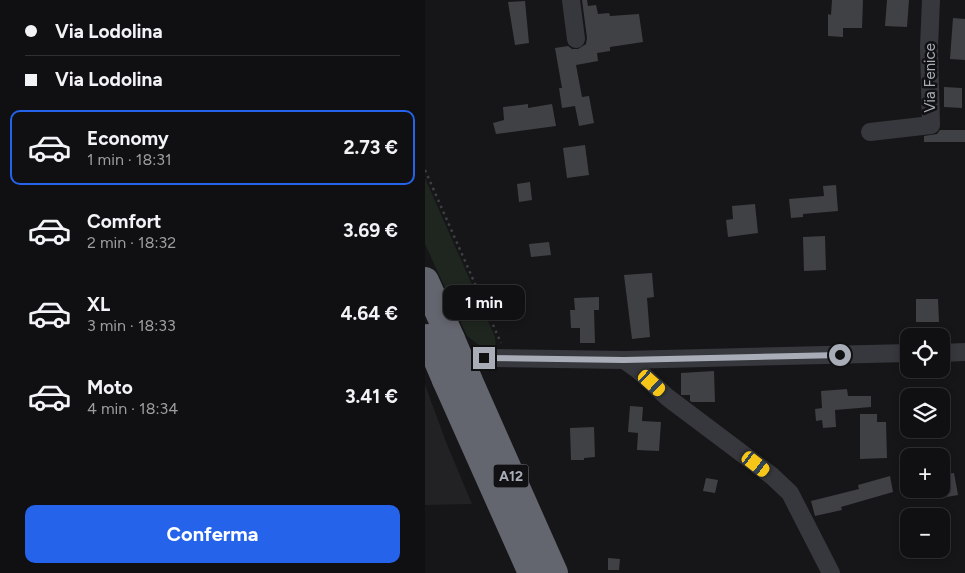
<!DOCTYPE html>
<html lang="it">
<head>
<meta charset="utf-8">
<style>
	:root { --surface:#101012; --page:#1e1e20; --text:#f1f3f6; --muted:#9c9d9f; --line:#303032; --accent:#2563eb }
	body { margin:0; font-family:Figtree,sans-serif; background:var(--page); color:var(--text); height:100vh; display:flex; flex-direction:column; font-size:19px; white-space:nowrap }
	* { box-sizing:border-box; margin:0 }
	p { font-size:16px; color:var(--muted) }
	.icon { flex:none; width:28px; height:28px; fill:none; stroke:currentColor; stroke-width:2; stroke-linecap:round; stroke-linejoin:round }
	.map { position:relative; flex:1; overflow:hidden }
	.panel { display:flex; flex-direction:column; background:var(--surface); width:425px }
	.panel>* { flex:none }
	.banner { display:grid; align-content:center; height:110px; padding:0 25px; background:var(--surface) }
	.tools { position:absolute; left:475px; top:328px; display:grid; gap:10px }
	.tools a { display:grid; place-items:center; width:50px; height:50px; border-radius:10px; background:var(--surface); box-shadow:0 2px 8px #0003,0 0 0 1px var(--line); font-size:25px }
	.end { position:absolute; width:22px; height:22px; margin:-11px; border:6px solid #a8adb8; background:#111; box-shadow:0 0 0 2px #111 }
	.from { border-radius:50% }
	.bubble { position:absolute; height:35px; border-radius:10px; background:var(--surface); box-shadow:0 2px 8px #0003,0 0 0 1px var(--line); font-size:16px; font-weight:700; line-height:35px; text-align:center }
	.car { position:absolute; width:15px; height:30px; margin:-15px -8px; border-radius:6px; box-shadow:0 0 4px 1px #0007; background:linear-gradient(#f5c518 24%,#345 0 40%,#f5c518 0 76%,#345 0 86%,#f5c518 0) }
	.banner b { display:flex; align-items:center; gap:18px; height:48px; font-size:19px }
	.banner b+b { border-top:1px solid var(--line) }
	.banner i { width:12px; height:12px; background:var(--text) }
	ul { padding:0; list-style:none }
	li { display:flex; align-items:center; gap:15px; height:75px; margin:0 10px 8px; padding:0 15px; border:2px solid transparent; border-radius:10px }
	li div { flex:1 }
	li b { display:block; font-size:19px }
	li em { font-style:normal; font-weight:700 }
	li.selected { border-color:var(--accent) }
	li>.icon { width:45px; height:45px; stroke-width:1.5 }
	.button { display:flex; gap:10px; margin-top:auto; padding:10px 25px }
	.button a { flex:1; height:58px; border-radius:10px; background:var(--accent); color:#fff; font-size:20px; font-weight:700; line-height:58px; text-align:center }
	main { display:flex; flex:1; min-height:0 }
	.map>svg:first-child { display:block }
	.built { fill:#222225 }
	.green { fill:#1e261f }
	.building { fill:#404145 }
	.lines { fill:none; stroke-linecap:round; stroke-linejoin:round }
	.path { stroke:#3d3f44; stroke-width:2.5; stroke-dasharray:2.5 4; stroke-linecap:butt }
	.street { stroke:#37383d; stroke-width:18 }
	.highway { stroke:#63666e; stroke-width:28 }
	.highway-bridge { stroke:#63666e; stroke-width:28 }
	.route { stroke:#a8adb8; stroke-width:6 }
	.labels { text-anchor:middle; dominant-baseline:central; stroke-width:5; stroke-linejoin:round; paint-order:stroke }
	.shield { fill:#111113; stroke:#7b7e86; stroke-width:1 }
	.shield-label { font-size:14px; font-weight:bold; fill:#a8adb8 }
	.street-label { font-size:15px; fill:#a8adb8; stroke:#111113 }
</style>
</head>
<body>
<main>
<section class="panel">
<div class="banner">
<b><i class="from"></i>Via Lodolina</b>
<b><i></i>Via Lodolina</b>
</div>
<ul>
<li class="selected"><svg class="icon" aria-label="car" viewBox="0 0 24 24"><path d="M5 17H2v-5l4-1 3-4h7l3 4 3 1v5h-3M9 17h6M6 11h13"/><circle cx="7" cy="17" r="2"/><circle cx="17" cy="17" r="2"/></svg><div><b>Economy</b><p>1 min · 18:31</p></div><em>2.73 €</em></li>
<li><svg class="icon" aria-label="car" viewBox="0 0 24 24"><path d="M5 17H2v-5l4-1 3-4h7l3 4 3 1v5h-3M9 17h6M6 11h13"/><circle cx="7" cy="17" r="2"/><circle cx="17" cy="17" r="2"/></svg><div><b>Comfort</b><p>2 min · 18:32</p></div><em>3.69 €</em></li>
<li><svg class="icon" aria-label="car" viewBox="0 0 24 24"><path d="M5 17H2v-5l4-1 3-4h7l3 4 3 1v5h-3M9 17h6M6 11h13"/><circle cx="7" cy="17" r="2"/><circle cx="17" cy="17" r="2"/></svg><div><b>XL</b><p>3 min · 18:33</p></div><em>4.64 €</em></li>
<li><svg class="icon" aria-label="car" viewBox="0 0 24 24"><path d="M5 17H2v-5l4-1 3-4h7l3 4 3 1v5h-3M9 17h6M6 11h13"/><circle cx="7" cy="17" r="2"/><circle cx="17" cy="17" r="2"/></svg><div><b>Moto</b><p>4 min · 18:34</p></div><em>3.41 €</em></li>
</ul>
<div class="button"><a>Conferma</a></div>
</section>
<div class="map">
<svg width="540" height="573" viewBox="0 0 540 573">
	<rect width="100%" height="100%" fill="#161618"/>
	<path class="built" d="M0,385L21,442L47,504L0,505Z"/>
	<path class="green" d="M0,178L70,337L71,348L59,349L42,336L0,244Z"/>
	<g class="building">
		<path d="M157,0H162L163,6L171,5L173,14L184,13L185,16L214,14L218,42L185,47V51L172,53L173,61L151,65L157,97L164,96L169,123L154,126L150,106L137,108L134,88H137L130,48L143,46L147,49H153L161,44L162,38Z"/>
		<path d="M407,0H438L437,28H418V37L403,36V14L406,15Z"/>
		<path d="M462,0H484L482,27L460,26Z"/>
		<path d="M100,1L104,43L90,45L83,2Z"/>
		<path d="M528,18L540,19V60L525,59Z"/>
		<path d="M519,87L537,88V108L519,107Z"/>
		<path d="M103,104V108L127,104L131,126L71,134L68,123L79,120L78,107Z"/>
		<path d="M515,130H540V142H499V136L512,134Z"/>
		<path d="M160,145L164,175L142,178L138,148Z"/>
		<path d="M105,182L107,200L94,202L92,184Z"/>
		<path d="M411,185L413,211L378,214V217L366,218L364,199L399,196L398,186Z"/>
		<path d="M330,204L333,233L303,237L301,220L308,219L307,206Z"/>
		<path d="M400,236L401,270L379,271L378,237Z"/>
		<path d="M124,242L126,255L106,257L104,244Z"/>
		<path d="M227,273L229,297L222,298L225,337L207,339L199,275Z"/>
		<path d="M174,297V310H169L170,343H155V328H146L145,310H150L149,298Z"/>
		<path d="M491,299H513L514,322H491Z"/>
		<path d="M289,371L290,402H267L265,401V395H256V373Z"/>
		<path d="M422,389L423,396H446V407L410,410L411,427L398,428L397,420L391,421L390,409L397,408L396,391Z"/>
		<path d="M205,406L218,407L217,421L236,422L234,451L212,450L213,433L203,432Z"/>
		<path d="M435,414H452V422H461L462,458L435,459Z"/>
		<path d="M169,427L170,457L159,458V460H146L145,428Z"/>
		<path d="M529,473L533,495L516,498V475Z"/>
		<path d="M465,476L468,492L416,507L417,510L390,516L386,501L434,489L433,485Z"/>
		<path d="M281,478L293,480L290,493L278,491Z"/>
		<path d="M183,558L195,559L194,570H183Z"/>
	</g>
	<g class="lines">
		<path class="path" d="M0,170L76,343"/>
		<g class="street">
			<path d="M146,0L151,39"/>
			<path d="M445,132L506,125L504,47L506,0"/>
			<path d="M516,353L540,352"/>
			<path d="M59,358L199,360L484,353"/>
			<path d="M199,360L213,370L242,397L347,476L365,493L406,573"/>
		</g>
		<g class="highway">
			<path d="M0,281L26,339"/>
			<path d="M43,379L129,573"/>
			<path d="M21,380L107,573"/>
		</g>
		<g class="highway-bridge">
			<path d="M3,338L21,380"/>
			<path d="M26,339L43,379"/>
		</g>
	</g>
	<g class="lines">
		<path class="route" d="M59,358L199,360L415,355"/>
	</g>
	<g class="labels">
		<rect class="shield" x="68.5" y="464.5" width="35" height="23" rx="4"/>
		<g class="shield-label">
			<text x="86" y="476">A12</text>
		</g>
		<g class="street-label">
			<text transform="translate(505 78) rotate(-90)">Via Fenice</text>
		</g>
	</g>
</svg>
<div class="tools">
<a><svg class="icon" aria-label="locate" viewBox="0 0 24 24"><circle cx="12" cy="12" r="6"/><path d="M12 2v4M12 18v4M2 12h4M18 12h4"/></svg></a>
<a><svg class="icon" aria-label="layers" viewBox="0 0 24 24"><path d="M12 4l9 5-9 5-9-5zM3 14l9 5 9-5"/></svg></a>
<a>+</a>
<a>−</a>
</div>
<i class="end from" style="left:415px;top:355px"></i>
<i class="end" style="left:59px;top:358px"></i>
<div class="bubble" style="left:18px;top:285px;width:82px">1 min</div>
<i class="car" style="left:227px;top:383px;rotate:132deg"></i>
<i class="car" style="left:331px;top:464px;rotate:128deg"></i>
</div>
</main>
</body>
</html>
